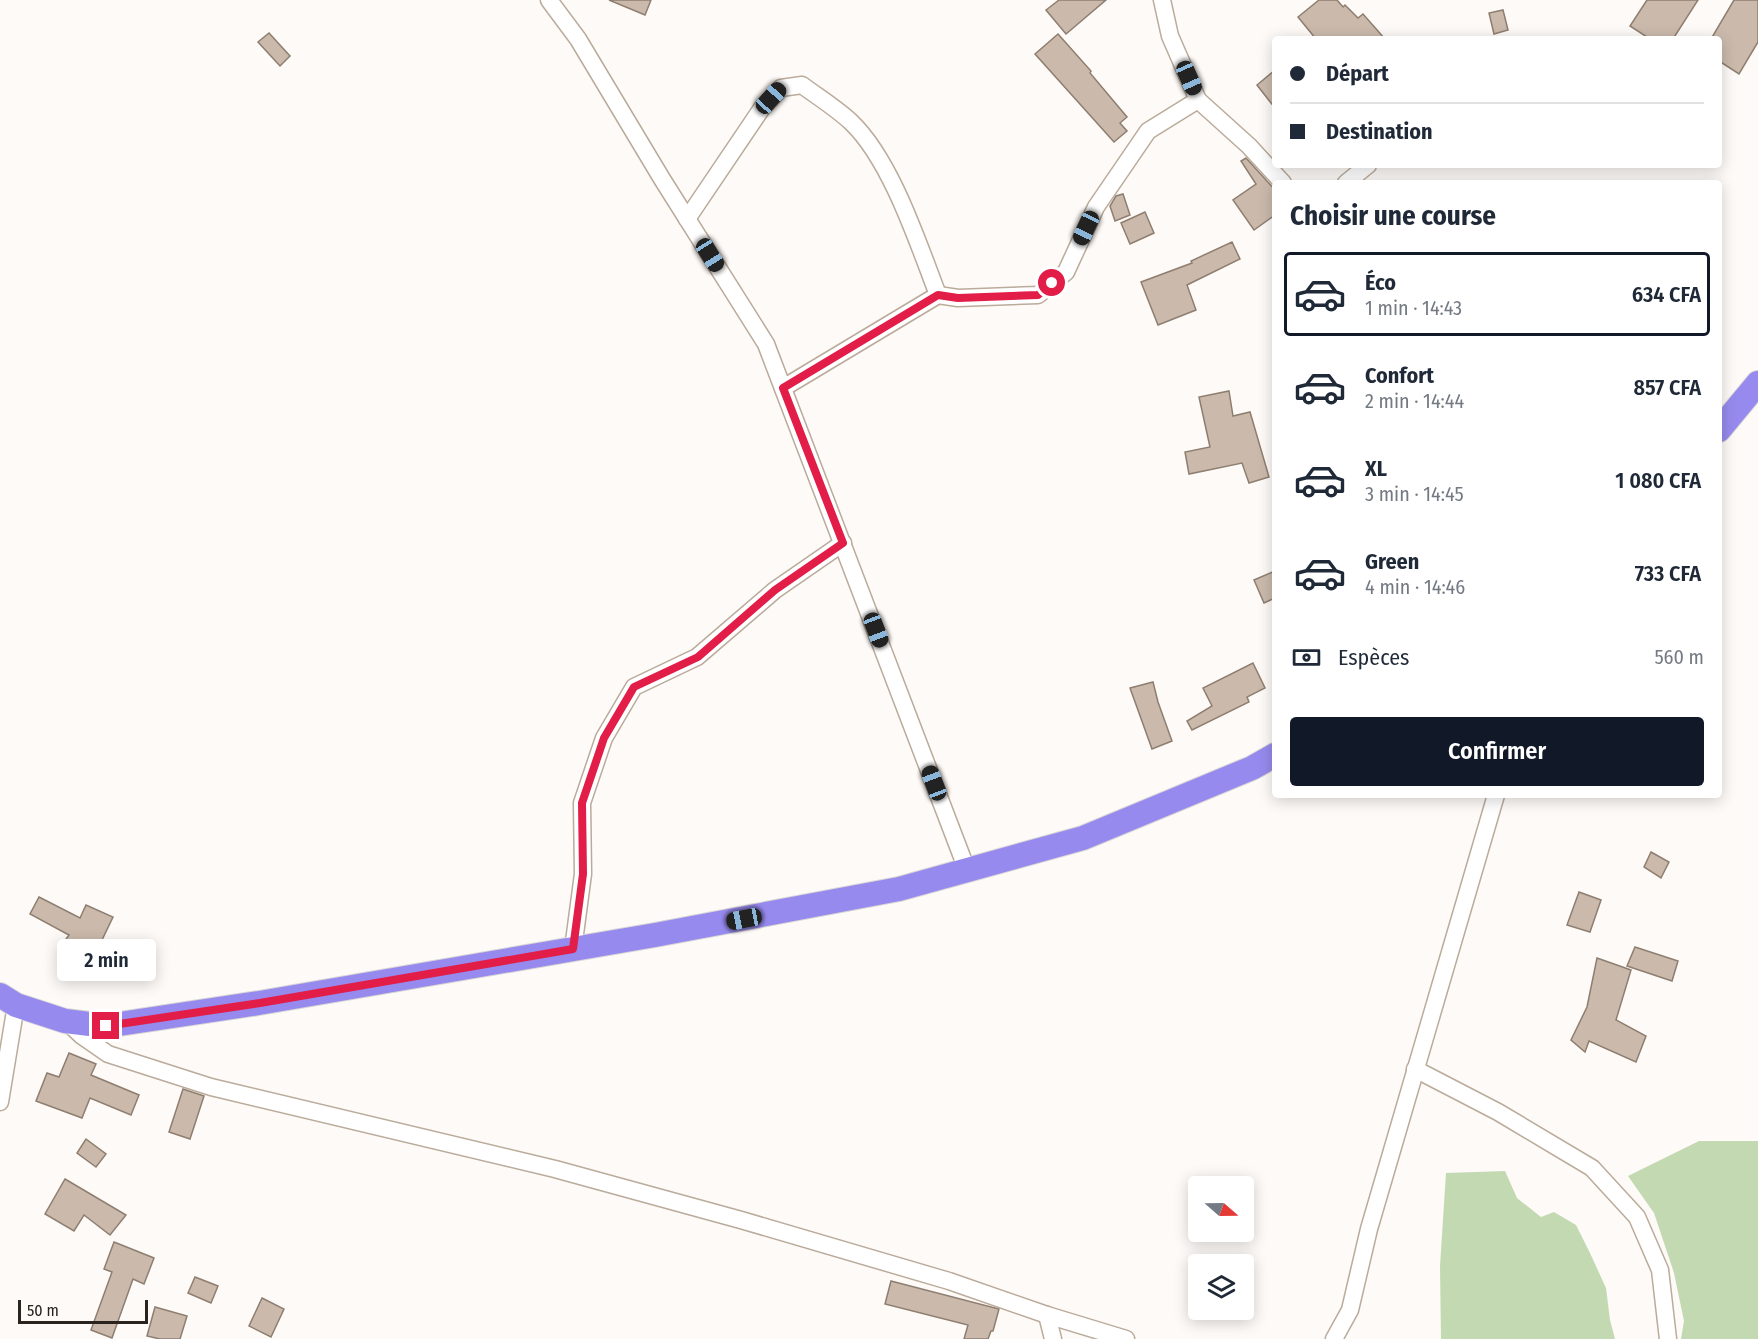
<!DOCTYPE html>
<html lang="fr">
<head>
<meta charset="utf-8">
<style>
	:root { --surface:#fff; --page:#f6f6f7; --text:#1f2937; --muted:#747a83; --line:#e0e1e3; --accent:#111827 }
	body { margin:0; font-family:"Fira Sans Condensed",sans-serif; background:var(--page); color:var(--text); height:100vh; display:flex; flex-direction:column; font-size:22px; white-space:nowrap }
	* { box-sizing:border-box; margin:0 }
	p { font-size:20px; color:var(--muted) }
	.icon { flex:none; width:33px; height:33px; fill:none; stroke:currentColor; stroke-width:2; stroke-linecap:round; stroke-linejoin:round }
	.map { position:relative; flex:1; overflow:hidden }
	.details { position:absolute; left:1272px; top:180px; width:450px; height:618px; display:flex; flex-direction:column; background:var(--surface); border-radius:6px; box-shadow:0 3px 15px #0003 }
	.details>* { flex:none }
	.guide { position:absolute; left:1272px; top:36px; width:450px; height:132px; border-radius:6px; box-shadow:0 3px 15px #0003; display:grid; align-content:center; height:132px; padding:0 18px; background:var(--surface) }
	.needle { width:39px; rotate:110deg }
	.tools { position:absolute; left:1188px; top:1176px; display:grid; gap:12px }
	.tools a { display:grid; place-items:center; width:66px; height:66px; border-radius:6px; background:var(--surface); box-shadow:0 3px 15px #0003; font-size:30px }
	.scale { position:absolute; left:18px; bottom:15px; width:130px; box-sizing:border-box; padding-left:6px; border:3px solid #2a231e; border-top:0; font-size:16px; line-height:21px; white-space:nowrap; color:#2a231e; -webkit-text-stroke:4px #fefaf7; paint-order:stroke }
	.end { position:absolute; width:27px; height:27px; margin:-14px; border:8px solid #e11d48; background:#fff; box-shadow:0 0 0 3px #fff }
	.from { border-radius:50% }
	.bubble { position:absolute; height:42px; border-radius:6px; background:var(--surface); box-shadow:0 3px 15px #0003; font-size:20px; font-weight:600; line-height:42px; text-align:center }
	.car { position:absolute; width:18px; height:36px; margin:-18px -9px; border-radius:8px; box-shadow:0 0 4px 2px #0007; background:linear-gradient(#222 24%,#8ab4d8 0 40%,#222 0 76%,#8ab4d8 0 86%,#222 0) }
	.guide b { display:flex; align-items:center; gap:21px; height:57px; font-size:22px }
	.guide b+b { border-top:2px solid var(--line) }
	.guide i { width:15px; height:15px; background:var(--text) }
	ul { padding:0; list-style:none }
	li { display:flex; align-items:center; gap:18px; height:84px; margin:0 12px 9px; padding:0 6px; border:3px solid transparent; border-radius:6px }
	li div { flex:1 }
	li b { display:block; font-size:22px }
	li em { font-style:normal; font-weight:600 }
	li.current { border-color:var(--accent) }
	li>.icon { width:54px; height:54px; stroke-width:1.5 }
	h2 { padding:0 18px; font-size:27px; line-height:72px }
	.pay { display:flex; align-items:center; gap:15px; height:66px; padding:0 18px; font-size:22px }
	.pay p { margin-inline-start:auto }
	.action { display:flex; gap:12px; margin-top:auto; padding:12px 18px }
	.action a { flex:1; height:69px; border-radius:6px; background:var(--accent); color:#fff; font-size:24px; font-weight:600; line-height:69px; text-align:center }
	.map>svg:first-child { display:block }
	.green { fill:#c3d9b2 }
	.building { fill:#cbbaac; stroke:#8e7e70; stroke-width:1.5 }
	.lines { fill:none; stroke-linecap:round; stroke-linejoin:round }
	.minor-casing { stroke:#baab9b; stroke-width:19 }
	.highway-casing { stroke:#d9d7d6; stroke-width:26 }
	.minor { stroke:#fff; stroke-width:16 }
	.highway { stroke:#978aee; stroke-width:24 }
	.route { stroke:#e11d48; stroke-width:8 }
</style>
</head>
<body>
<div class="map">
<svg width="1758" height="1339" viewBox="0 0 1758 1339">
	<rect width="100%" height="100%" fill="#fefaf7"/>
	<g class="green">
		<path d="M1699,1141H1758V1339H1681L1684,1321L1674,1273L1654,1213L1628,1176Z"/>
		<path d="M1505,1171L1517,1198L1541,1217L1554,1212L1576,1225L1590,1253L1606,1288L1610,1320L1615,1339H1441L1440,1266L1446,1173Z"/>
	</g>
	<g class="building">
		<path d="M609,0H651L645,15Z"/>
		<path d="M1059,0H1106L1066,34L1046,10Z"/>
		<path d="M1319,0H1337L1343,7L1345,5L1358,18L1363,14L1385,39H1316L1298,17Z"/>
		<path d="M1647,0H1698L1673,39H1650L1630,26Z"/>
		<path d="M1734,0H1758V42L1739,74L1719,61V39H1711Z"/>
		<path d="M1503,10L1508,30L1494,34L1489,13Z"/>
		<path d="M269,33L290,56L280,66L258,42Z"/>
		<path d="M1058,34L1091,71L1090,73L1127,117L1120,123L1127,131L1114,142L1035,54Z"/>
		<path d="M1275,70V108L1257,85Z"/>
		<path d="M1246,158L1275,190V215L1254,230L1233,200L1256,184L1241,161Z"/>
		<path d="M1123,194L1130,215L1115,221L1110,206L1116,196Z"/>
		<path d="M1145,212L1154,233L1130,244L1121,223Z"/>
		<path d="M1232,242L1240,259L1187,285L1196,310L1158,325L1141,282L1192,263L1191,261Z"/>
		<path d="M1229,391L1233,416L1250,412L1269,477L1249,483L1242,463L1189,474L1185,452L1210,447L1199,397Z"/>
		<path d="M1275,571V598L1264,603L1254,580Z"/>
		<path d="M1253,663L1265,688L1247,697L1249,702L1192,730L1187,721L1212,706L1203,688Z"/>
		<path d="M1153,682L1158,702L1172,741L1152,749L1130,688Z"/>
		<path d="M1651,852L1669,862L1661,878L1644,867Z"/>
		<path d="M1579,892L1601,900L1590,932L1567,925Z"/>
		<path d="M39,897L80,918L86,905L113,917L102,940L126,949L116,975L90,965L91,962L63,943L69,935L30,914Z"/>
		<path d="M1635,947L1678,961L1672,981L1627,966Z"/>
		<path d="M1597,958L1631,970L1616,1020L1646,1036L1636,1062L1589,1041L1585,1052L1571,1040L1587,1007Z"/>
		<path d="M69,1053L96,1064L91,1075L139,1095L131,1115L90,1098L82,1118L36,1101L47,1073L59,1077Z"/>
		<path d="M183,1089L204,1096L190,1139L169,1132Z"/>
		<path d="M86,1139L106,1154L96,1167L77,1153Z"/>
		<path d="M65,1179L126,1215L110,1235L84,1215L74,1231L45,1214Z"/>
		<path d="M114,1242L154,1258L144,1284L133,1279L112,1338L91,1330L112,1272L104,1269Z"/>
		<path d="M195,1277L218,1286L211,1303L188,1293Z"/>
		<path d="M891,1281L999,1309L993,1331H991L988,1339H964L968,1325L885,1304Z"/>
		<path d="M262,1298L284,1309L271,1337L249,1326Z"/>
		<path d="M155,1307L187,1316L180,1339H160L147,1336Z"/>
	</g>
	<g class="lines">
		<defs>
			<g id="minor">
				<path d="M549,0L578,39L662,179L766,344L967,870"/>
				<path d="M1162,0L1170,36L1198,100L1249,146L1283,183"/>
				<path d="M1346,183L1368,165"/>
				<path d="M687,219L762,108L781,88L802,85C818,97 836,108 851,122C891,160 918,243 938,295"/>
				<path d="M783,388L938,295L958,298L1038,295L1066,272L1096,207L1148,131L1198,100"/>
				<path d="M573,949L583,874L582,803L604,738L634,687L697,657L775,590L843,543"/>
				<path d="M66,1021L82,1036L108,1054L211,1087L555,1169L741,1220L949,1281L1047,1315L1126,1339"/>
				<path d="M1415,1069L1498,1112L1592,1168L1637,1217L1660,1270L1668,1339"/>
				<path d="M0,1102L16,1005"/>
				<path d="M1047,1315L1053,1339"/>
				<path d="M1334,1339L1350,1310L1369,1229L1496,795"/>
			</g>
			<g id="highway">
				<path d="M1719,430L1758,383"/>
				<path d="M0,995L16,1005L65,1021L106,1026L259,1003L655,935L899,889L1083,838L1252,768L1275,755"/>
			</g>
		</defs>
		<use href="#minor" class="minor-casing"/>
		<use href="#highway" class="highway-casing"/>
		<use href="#minor" class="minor"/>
		<use href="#highway" class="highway"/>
	</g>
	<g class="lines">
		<path class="route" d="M106,1026L260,1003L573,949L583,874L582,803L604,738L634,687L698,657L775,590L843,543L783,388L938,295L958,298L1038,295L1052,283"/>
	</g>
</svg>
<div class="tools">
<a><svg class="needle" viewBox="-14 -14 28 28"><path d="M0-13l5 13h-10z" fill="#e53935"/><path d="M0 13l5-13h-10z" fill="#747a83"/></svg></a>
<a><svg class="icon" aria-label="layers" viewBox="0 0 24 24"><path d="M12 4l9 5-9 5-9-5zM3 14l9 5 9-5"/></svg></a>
</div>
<div class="scale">50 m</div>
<i class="end from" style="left:1052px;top:283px"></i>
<i class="end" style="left:106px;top:1026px"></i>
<div class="bubble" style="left:57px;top:939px;width:99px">2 min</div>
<i class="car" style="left:1189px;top:78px;rotate:156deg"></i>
<i class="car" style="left:771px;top:98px;rotate:42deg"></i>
<i class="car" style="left:1086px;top:228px;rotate:205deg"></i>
<i class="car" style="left:710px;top:255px;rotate:148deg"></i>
<i class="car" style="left:876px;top:630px;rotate:159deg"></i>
<i class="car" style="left:934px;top:783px;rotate:339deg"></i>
<i class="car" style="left:744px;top:919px;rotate:259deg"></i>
<div class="guide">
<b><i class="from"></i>Départ</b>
<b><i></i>Destination</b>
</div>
<section class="details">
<h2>Choisir une course</h2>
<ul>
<li class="current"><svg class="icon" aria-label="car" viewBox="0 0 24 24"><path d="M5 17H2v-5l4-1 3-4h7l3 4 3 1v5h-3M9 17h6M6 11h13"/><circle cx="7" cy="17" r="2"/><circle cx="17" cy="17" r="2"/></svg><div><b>Éco</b><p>1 min · 14:43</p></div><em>634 CFA</em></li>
<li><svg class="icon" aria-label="car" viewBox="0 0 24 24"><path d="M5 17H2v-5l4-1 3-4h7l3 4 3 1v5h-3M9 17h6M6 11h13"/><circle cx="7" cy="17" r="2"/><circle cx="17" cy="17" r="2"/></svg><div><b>Confort</b><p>2 min · 14:44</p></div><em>857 CFA</em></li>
<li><svg class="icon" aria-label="car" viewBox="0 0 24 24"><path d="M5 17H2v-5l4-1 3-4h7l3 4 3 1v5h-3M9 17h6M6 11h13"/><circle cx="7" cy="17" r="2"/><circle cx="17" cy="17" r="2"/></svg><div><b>XL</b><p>3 min · 14:45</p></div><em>1 080 CFA</em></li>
<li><svg class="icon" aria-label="car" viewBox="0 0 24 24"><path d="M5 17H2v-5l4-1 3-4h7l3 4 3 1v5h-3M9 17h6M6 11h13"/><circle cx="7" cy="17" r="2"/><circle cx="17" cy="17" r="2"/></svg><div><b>Green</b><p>4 min · 14:46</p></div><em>733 CFA</em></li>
</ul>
<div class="pay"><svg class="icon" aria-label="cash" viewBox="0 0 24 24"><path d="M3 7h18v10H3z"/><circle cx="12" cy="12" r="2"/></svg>Espèces<p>560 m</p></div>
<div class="action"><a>Confirmer</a></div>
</section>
</div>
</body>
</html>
